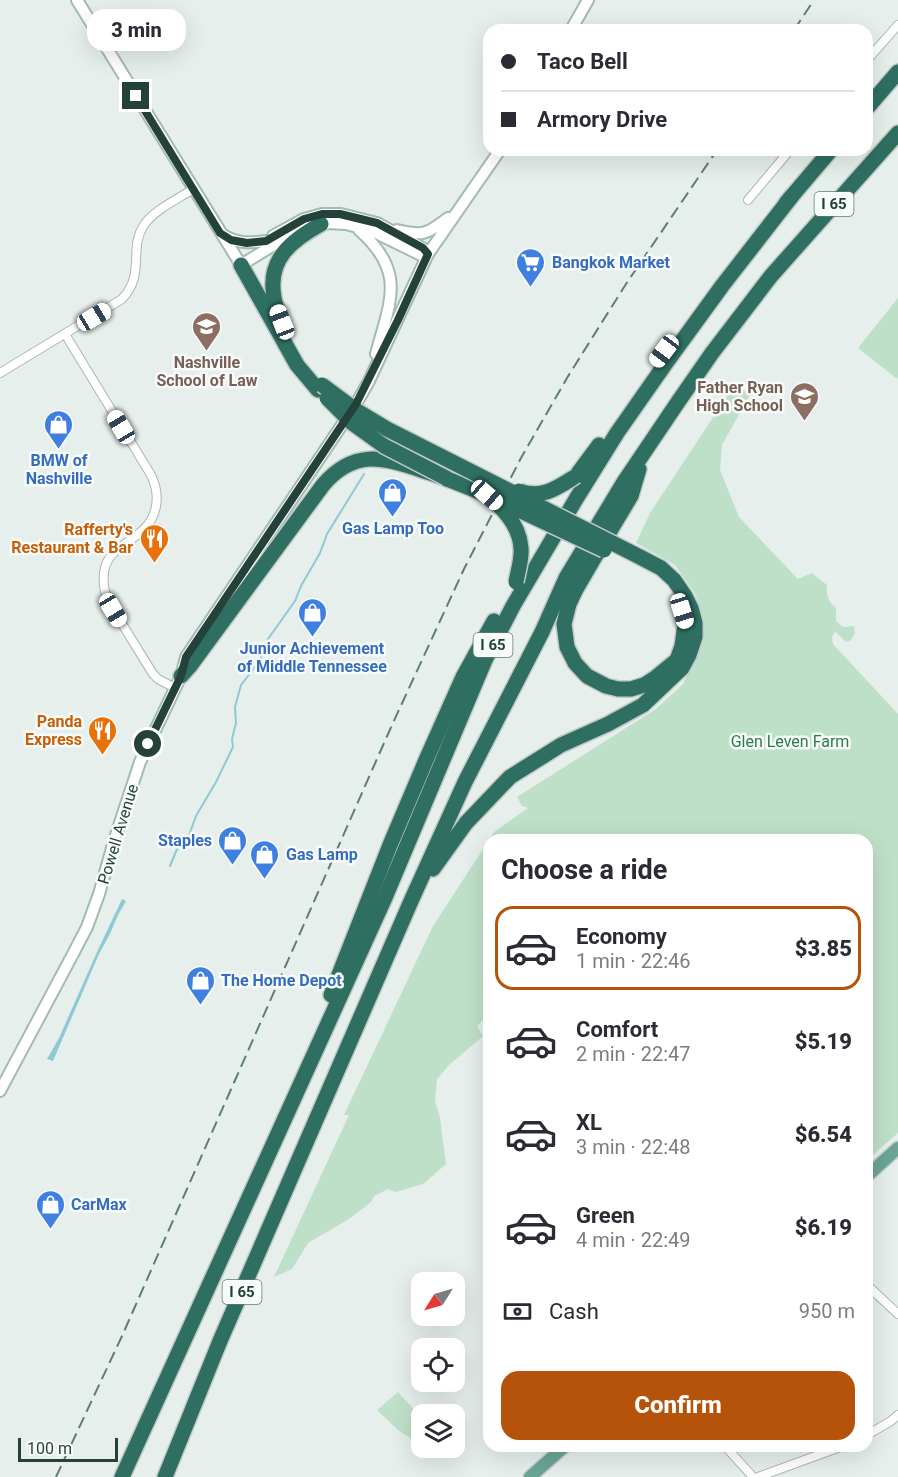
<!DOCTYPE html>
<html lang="en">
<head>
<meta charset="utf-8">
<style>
	:root { --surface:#fff; --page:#f2f2f3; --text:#2b2b33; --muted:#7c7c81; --line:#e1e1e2; --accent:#b45309 }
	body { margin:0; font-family:Roboto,sans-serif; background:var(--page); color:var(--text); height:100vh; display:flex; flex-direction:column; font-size:22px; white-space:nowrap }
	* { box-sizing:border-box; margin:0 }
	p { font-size:20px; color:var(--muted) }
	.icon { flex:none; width:33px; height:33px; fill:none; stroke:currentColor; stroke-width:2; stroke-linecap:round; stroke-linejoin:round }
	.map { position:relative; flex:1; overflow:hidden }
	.sheet { position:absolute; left:483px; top:834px; width:390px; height:618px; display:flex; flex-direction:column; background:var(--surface); border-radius:18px; box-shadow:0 6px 24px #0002 }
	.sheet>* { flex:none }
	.top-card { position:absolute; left:483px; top:24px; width:390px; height:132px; border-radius:18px; box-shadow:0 6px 24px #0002; display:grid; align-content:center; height:132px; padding:0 18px; background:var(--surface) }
	.needle { width:39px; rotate:233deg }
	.fabs { position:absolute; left:411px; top:1272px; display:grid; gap:12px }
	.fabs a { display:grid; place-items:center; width:54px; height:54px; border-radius:12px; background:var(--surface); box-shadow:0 6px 24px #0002; font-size:30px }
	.scale { position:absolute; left:18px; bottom:15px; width:100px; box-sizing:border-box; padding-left:6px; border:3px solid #24423a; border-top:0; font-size:16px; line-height:21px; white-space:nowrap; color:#24423a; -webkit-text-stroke:4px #f7fbf9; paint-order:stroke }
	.end { position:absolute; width:27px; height:27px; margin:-14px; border:8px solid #24423a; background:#fff; box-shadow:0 0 0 3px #fff }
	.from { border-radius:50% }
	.bubble { position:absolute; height:42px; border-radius:18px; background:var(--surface); box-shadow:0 6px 24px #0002; font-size:20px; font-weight:800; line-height:42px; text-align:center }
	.car { position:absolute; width:18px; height:36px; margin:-18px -9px; border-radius:8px; box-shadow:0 0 4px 2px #0007; background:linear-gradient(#fff 24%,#345 0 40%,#fff 0 76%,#345 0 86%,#fff 0) }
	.top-card b { display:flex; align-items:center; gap:21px; height:57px; font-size:22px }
	.top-card b+b { border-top:2px solid var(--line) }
	.top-card i { width:15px; height:15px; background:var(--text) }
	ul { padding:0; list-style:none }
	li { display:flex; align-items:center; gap:18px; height:84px; margin:0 12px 9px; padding:0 6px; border:3px solid transparent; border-radius:18px }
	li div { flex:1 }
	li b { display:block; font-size:22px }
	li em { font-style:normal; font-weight:800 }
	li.active { border-color:var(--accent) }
	li>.icon { width:54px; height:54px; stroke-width:1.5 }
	h2 { padding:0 18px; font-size:27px; line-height:72px }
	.pay { display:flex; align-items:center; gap:15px; height:66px; padding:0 18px; font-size:22px }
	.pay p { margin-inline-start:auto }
	.cta { display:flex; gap:12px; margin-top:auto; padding:12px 18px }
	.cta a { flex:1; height:69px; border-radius:18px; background:var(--accent); color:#fff; font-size:24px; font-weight:800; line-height:69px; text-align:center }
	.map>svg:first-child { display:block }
	.green { fill:#bfe0c8 }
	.water { fill:#8ec9d4 }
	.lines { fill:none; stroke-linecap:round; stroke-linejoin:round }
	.stream { stroke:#8ec9d4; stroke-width:2 }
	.street-casing { stroke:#a8b8b2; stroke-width:10 }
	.secondary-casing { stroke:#a4bbb3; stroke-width:14 }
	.primary-casing { stroke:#c2cac8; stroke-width:15 }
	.highway-casing { stroke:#c2cac8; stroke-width:18 }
	.street { stroke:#fff; stroke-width:8 }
	.secondary { stroke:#fff; stroke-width:10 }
	.primary { stroke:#6aa596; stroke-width:12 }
	.highway { stroke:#2f6f62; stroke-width:15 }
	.rail { stroke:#5f7d75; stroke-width:2; stroke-dasharray:12 6; stroke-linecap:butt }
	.highway-bridge-casing { stroke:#c2cac8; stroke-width:18; stroke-linecap:butt }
	.highway-bridge { stroke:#2f6f62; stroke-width:15 }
	.route { stroke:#24423a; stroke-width:8 }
	.labels { text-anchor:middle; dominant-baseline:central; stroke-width:5; stroke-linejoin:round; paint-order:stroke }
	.shield { fill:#f7fbf9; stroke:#637a73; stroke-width:1.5 }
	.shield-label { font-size:15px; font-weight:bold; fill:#24423a }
	.shop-label { font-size:16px; font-weight:bold; fill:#366cbe; stroke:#f7fbf9; text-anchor:start }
	.education-label { font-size:16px; font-weight:bold; fill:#785e54; stroke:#f7fbf9 }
	.food-label { font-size:16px; font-weight:bold; fill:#c56008; stroke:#f7fbf9; text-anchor:end }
	.park-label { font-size:16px; fill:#2d7a4b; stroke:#f7fbf9 }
	.street-label { font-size:16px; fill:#24423a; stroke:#f7fbf9 }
</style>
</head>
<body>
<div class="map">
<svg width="898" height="1477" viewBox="0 0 898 1477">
	<rect width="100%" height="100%" fill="#e6efeb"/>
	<g class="green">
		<path d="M898,298V377L897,379L858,348Z"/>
		<path d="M735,384L750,395L722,445L720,470L739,517L798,579L812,573L827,585C826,596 828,601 836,608V621L843,627L854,626L855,633L851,640L846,642L835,631L832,637L833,644L898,714V1133L867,1160V840H489L494,832L528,808L522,806L517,797L656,709L683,684L700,647L704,624L696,595L675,565L636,543L650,513Z"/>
		<path d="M489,840V1014L477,1026L483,1036L449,1065L437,1079L435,1101L440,1118L446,1164L423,1184L396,1192L388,1189L374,1196L371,1202L349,1219L308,1243L292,1269L274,1277L349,1115H344L433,926Z"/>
		<path d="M398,1392L421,1417L414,1424L419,1430L410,1438L398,1430L377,1410Z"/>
	</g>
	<path class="water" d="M122,899L126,901L118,915L110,934L99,954L53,1061L47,1059L59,1038L97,952Z"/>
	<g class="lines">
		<path class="stream" d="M170,866L177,849L188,838L196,816L216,782L233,747L232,739L236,723L235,707L241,685L255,667L263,654L268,639L295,601L301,586L320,553L327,534L364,474"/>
		<defs>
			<g id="street">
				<path d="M867,60L898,25"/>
				<path d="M748,200L790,150"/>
				<path d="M65,334L151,475C160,493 159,515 143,530C124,548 100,551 104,586C106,601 116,614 124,627C134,643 143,658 153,674L158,679L175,688"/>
				<path d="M0,373L122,299C146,274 128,249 144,225C154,210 178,199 193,189"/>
				<path d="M867,1285L898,1314"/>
				<path d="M867,1435L891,1421L898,1415"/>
				<path d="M725,1446L753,1477"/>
				<path d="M758,1477L843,1446"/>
			</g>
			<g id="secondary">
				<path d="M77,0L241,265L295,232L306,228L328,223L346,224L372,231L421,255L428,254"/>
				<path d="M571,30L588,0"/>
				<path d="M359,230C407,272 390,301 376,354"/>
				<path d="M397,230C423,236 426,235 448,218"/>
				<path d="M223,235C237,244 250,243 266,241"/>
				<path d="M273,236L304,219L322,214H341L377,223L424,249"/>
				<path d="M0,1091L74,952L87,927L99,894L114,841L140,762L181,676L186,657L356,404L369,381L428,254L500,150"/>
			</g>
			<g id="primary">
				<path d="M867,1176L898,1148"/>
				<path d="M530,1477L565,1446"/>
			</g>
			<g id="highway">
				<path d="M867,108L898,72"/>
				<path d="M786,203L831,150"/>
				<path d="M241,265L297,365L318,390"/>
				<path d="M283,324C280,315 275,307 274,297C267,259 292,240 321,224"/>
				<path d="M639,469L631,496L607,536L575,591L569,604L564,624L567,647L575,663L587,676L606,686L618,689H631L644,685L655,678L677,660L682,646L685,624L682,612"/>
				<path d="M576,476L599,445"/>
				<path d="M181,676L190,666L323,485C353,450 382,456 421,470C444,477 465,486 487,495"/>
				<path d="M433,869L466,823L510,777L561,745L608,724L643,705L682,668L689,655L695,637V623L691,608L685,596L674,580L661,568L640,557"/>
				<path d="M331,995L390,845L426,760L463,677L494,621"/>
				<path d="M122,1477L384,900L485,660L513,606L576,499L617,433L666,363L722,286L792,196"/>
				<path d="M165,1477L220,1341L411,901L465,782L542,632L566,578L624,482L678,402L712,353L771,276L898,133"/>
			</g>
		</defs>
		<use href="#street" class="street-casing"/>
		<use href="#secondary" class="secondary-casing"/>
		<use href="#primary" class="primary-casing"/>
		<use href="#highway" class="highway-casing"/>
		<use href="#street" class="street"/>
		<use href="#secondary" class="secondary"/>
		<use href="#primary" class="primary"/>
		<use href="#highway" class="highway"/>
		<g class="rail">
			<path d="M794,30L814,0"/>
			<path d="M56,1477L122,1336L392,725L464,569L521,458L567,378L626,284L717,150"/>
		</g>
		<defs>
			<g id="highway-bridge">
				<path d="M322,385L357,411L387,429L640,557"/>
				<path d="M327,398L352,423L384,446L446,478"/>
				<path d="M519,491C543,499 557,488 576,476"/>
				<path d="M487,495L604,550"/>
				<path d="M496,503C509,515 520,530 521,548C522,559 518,571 516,582"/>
			</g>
		</defs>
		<use href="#highway-bridge" class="highway-bridge-casing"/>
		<use href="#highway-bridge" class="highway-bridge"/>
	</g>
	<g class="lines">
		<path class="route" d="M136,96L220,233L231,240L247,243L266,241L304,219L322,214H340L377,223L423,248L428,254L398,320L356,404L186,657L181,676L148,744"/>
	</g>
	<defs>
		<symbol id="supermarket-pin" viewBox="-11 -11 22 30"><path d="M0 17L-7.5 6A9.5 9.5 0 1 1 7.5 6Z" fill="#3f7fe0" stroke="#f7fbf9"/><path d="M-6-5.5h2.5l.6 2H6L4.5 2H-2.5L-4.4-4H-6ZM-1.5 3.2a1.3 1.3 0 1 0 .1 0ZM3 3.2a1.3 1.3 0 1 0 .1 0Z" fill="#fff"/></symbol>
		<symbol id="university-pin" viewBox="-11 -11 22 30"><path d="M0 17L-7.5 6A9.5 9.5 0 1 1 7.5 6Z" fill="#8d6e63" stroke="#f7fbf9"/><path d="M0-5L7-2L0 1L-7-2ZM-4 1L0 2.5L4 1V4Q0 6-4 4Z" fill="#fff"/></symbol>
		<symbol id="shop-pin" viewBox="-11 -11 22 30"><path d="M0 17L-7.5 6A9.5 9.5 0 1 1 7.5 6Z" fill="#3f7fe0" stroke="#f7fbf9"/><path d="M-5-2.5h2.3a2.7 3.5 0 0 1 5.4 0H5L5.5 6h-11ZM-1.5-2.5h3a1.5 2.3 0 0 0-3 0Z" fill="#fff"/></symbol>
		<symbol id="restaurant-pin" viewBox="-11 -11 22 30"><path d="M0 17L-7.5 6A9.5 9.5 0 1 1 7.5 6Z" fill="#e8710a" stroke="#f7fbf9"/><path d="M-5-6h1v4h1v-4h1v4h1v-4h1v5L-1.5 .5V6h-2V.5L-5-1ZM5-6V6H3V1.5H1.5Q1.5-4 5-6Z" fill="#fff"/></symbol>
	</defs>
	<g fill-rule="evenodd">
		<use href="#supermarket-pin" x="514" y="246" width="33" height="45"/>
		<use href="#university-pin" x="190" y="310" width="33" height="45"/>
		<use href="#university-pin" x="788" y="380" width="33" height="45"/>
		<use href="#shop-pin" x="42" y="408" width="33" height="45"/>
		<use href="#shop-pin" x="376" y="476" width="33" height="45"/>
		<use href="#restaurant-pin" x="138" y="522" width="33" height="45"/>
		<use href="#shop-pin" x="296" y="596" width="33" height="45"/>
		<use href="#restaurant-pin" x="86" y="714" width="33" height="45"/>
		<use href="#shop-pin" x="216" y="824" width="33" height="45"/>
		<use href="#shop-pin" x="248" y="838" width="33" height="45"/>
		<use href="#shop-pin" x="184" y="964" width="33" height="45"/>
		<use href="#shop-pin" x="34" y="1188" width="33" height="45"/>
	</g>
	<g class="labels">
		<g class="shield">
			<rect x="814.5" y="192" width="39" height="24" rx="4.5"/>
			<rect x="473.5" y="633" width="39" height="24" rx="4.5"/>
			<rect x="222.5" y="1280" width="39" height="24" rx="4.5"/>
		</g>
		<g class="shield-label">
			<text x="834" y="204">I 65</text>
			<text x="493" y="645">I 65</text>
			<text x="242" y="1292">I 65</text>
		</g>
		<g class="shop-label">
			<text x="552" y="262">Bangkok Market</text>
			<text x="59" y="460" text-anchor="middle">BMW of<tspan x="59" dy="18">Nashville</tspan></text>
			<text x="393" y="528" text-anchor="middle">Gas Lamp Too</text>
			<text x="312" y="648" text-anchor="middle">Junior Achievement<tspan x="312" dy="18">of Middle Tennessee</tspan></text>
			<text x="212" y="840" text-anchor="end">Staples</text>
			<text x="286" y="854">Gas Lamp</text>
			<text x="221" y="980">The Home Depot</text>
			<text x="71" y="1204">CarMax</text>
		</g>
		<g class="education-label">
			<text x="207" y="362">Nashville<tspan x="207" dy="18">School of Law</tspan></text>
			<text x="783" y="387" text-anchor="end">Father Ryan<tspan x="783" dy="18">High School</tspan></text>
		</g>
		<g class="food-label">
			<text x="133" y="529">Rafferty's<tspan x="133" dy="18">Restaurant &amp; Bar</tspan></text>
			<text x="82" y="721">Panda<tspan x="82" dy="18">Express</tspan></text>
		</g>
		<g class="park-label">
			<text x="790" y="741">Glen Leven Farm</text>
		</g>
		<g class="street-label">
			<text transform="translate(118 834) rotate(-73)">Powell Avenue</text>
		</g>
	</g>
</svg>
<div class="fabs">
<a><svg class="needle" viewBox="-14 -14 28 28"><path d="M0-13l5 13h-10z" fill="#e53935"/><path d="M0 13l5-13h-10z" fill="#7c7c81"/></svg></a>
<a><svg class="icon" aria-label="locate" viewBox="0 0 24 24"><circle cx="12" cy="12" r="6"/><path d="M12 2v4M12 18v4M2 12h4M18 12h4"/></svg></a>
<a><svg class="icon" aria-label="layers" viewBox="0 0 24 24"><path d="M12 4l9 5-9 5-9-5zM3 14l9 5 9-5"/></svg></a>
</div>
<div class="scale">100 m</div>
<i class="end from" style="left:148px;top:744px"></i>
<i class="end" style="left:136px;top:96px"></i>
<div class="bubble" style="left:87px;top:9px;width:99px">3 min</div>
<i class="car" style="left:94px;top:317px;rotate:59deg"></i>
<i class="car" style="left:282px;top:322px;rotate:339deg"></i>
<i class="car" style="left:664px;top:351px;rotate:217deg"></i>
<i class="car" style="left:121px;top:427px;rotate:329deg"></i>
<i class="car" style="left:487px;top:495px;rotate:131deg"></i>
<i class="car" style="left:113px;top:610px;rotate:149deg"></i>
<i class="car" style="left:682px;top:611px;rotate:163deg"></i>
<div class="top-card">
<b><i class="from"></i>Taco Bell</b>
<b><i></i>Armory Drive</b>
</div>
<section class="sheet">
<h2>Choose a ride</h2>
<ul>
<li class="active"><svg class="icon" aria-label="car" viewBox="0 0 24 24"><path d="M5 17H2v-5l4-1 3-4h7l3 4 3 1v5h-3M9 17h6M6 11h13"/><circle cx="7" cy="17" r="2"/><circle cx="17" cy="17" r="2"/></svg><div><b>Economy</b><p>1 min · 22:46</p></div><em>$3.85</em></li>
<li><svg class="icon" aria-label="car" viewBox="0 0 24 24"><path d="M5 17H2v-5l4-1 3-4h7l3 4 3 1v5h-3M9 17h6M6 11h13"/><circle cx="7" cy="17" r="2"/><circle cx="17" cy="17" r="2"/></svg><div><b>Comfort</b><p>2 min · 22:47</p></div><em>$5.19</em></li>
<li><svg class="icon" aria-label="car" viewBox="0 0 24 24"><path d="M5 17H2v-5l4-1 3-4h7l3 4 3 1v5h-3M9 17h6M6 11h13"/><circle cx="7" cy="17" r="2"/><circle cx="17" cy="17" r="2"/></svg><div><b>XL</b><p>3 min · 22:48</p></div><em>$6.54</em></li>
<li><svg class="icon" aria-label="car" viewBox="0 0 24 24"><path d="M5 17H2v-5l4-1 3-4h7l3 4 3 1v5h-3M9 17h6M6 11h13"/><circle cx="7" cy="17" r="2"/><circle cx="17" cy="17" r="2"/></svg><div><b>Green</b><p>4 min · 22:49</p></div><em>$6.19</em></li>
</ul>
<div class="pay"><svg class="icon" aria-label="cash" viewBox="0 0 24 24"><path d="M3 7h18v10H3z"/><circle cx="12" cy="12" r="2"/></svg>Cash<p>950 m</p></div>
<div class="cta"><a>Confirm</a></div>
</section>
</div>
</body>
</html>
